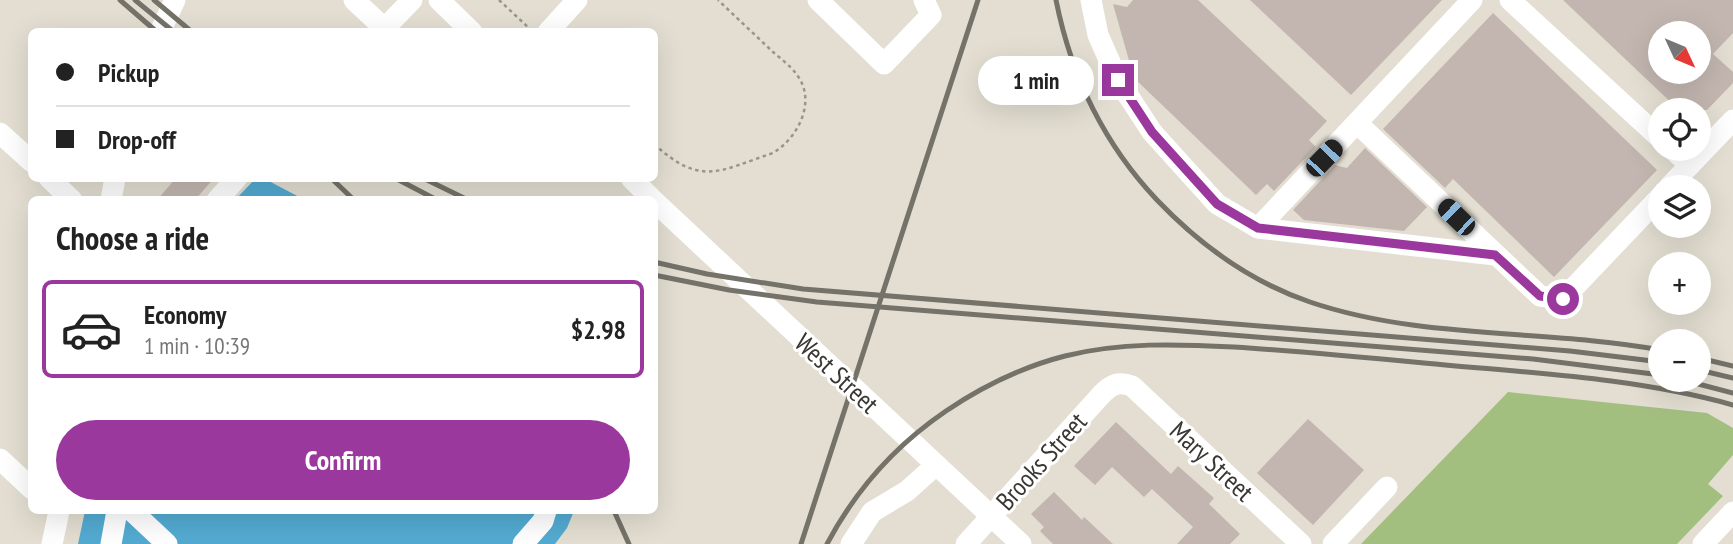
<!DOCTYPE html>
<html lang="en">
<head>
<meta charset="utf-8">
<style>
	:root { --surface:#fff; --page:#f6f6f6; --text:#222; --muted:#767676; --line:#e0e0e0; --accent:#9b389e }
	body { margin:0; font-family:"PT Sans Narrow",sans-serif; background:var(--page); color:var(--text); height:100vh; display:flex; flex-direction:column; font-size:26px; white-space:nowrap }
	* { box-sizing:border-box; margin:0 }
	p { font-size:23px; color:var(--muted) }
	.icon { flex:none; width:38px; height:38px; fill:none; stroke:currentColor; stroke-width:2; stroke-linecap:round; stroke-linejoin:round }
	.map { position:relative; flex:1; overflow:hidden }
	.sheet { position:absolute; left:28px; top:196px; width:630px; height:318px; display:flex; flex-direction:column; background:var(--surface); border-radius:10px; box-shadow:0 7px 28px #0002 }
	.sheet>* { flex:none }
	.hud { position:absolute; left:28px; top:28px; width:630px; height:154px; border-radius:10px; box-shadow:0 7px 28px #0002; display:grid; align-content:center; height:154px; padding:0 28px; background:var(--surface) }
	.needle { width:46px; rotate:134deg }
	.fabs { position:absolute; left:1648px; top:21px; display:grid; gap:14px }
	.fabs a { display:grid; place-items:center; width:63px; height:63px; border-radius:50%; background:var(--surface); box-shadow:0 7px 28px #0002; font-size:35px }
	.end { position:absolute; width:32px; height:32px; margin:-16px; border:9px solid #9b389e; background:#fff; box-shadow:0 0 0 4px #fff }
	.from { border-radius:50% }
	.bubble { position:absolute; height:49px; border-radius:24px; background:var(--surface); box-shadow:0 7px 28px #0002; font-size:23px; font-weight:800; line-height:49px; text-align:center }
	.car { position:absolute; width:21px; height:42px; margin:-21px -10px; border-radius:9px; box-shadow:0 0 5px 2px #0007; background:linear-gradient(#222 24%,#8ab4d8 0 40%,#222 0 76%,#8ab4d8 0 86%,#222 0) }
	.hud b { display:flex; align-items:center; gap:24px; height:66px; font-size:26px }
	.hud b+b { border-top:2px solid var(--line) }
	.hud i { width:18px; height:18px; background:var(--text) }
	ul { padding:0; list-style:none }
	li { display:flex; align-items:center; gap:21px; height:98px; margin:0 14px 10px; padding:0 14px; border:4px solid transparent; border-radius:10px }
	li div { flex:1 }
	li b { display:block; font-size:26px }
	li em { font-style:normal; font-weight:800 }
	li.on { border-color:var(--accent) }
	li>.icon { width:63px; height:63px; stroke-width:1.5 }
	h2 { padding:0 28px; font-size:32px; line-height:84px }
	.primary-button { display:flex; gap:14px; margin-top:auto; padding:14px 28px }
	.primary-button a { flex:1; height:80px; border-radius:42px; background:var(--accent); color:#fff; font-size:28px; font-weight:800; line-height:80px; text-align:center }
	.map>svg:first-child { display:block }
	.green { fill:#a3bf80 }
	.water { fill:#53aad1 }
	.building { fill:#c3b6b0; fill-rule:evenodd }
	.lines { fill:none; stroke-linecap:round; stroke-linejoin:round }
	.path { stroke:#98958b; stroke-width:2.5; stroke-dasharray:3.5 3.5; stroke-linecap:butt }
	.minor { stroke:#fff; stroke-width:21 }
	.rail { stroke:#75726a; stroke-width:5 }
	.route { stroke:#9b389e; stroke-width:9 }
	.labels { text-anchor:middle; dominant-baseline:central; stroke-width:6; stroke-linejoin:round; paint-order:stroke }
	.street-label { font-size:26px; fill:#393732; stroke:#fff }
</style>
</head>
<body>
<div class="map">
<svg width="1733" height="544" viewBox="0 0 1733 544">
	<rect width="100%" height="100%" fill="#e3ded1"/>
	<path class="green" d="M1508,392L1707,413L1733,428V455L1708,484L1723,496L1677,544H1361Z"/>
	<g class="water">
		<path d="M255,179H265L303,199H236Z"/>
		<path d="M85,511H574L567,528L555,544H78Z"/>
	</g>
	<g class="building">
		<path d="M1133,0H1198L1327,121L1309,140L1316,147L1274,191L1267,184L1256,195L1134,78L1113,4L1127,7Z"/>
		<path d="M1250,0H1442L1351,95Z"/>
		<path d="M1563,0H1733V33L1713,54L1733,72V83L1707,110H1679ZM1661,33H1699V72H1661Z"/>
		<path d="M1493,13L1657,170L1554,277L1453,179L1445,188L1383,129Z"/>
		<path d="M1365,148L1427,207L1404,231L1304,220L1293,210L1335,165L1347,168Z"/>
		<path d="M176,178H214L195,200H157Z"/>
		<path d="M1308,419L1364,470L1313,525L1257,473Z"/>
		<path d="M1116,422L1171,474L1178,466L1214,498L1209,504L1240,534L1230,544H1177L1193,527L1152,489L1144,497L1112,467L1095,485L1074,466Z"/>
		<path d="M1054,492L1082,520L1084,517L1113,544H1053L1040,531L1044,527L1031,514Z"/>
	</g>
	<g class="lines">
		<g class="path">
			<path d="M499,0L530,29"/>
			<path d="M654,144C701,187 719,171 773,153C798,138 817,101 797,75C791,66 781,59 773,52C755,35 736,17 718,0"/>
		</g>
		<g class="minor">
			<path d="M354,0L384,28"/>
			<path d="M439,0L472,32"/>
			<path d="M818,0L884,64L931,15L924,0"/>
			<path d="M1091,0L1098,35L1118,80L1152,132L1217,204L1258,228L1472,0"/>
			<path d="M1510,0L1661,139"/>
			<path d="M160,32L175,0"/>
			<path d="M381,32L412,0"/>
			<path d="M548,32L577,0"/>
			<path d="M1357,123L1540,296L1563,299L1661,196"/>
			<path d="M0,133L32,162"/>
			<path d="M1672,149L1690,165"/>
			<path d="M49,178L72,200"/>
			<path d="M631,178L653,200"/>
			<path d="M1669,187L1733,120"/>
			<path d="M111,200L115,178"/>
			<path d="M217,200L237,178"/>
			<path d="M654,201L1021,544"/>
			<path d="M1258,228L1495,255"/>
			<path d="M0,459L32,489"/>
			<path d="M132,511L167,544"/>
			<path d="M52,544L59,511"/>
			<path d="M111,544L117,511"/>
			<path d="M523,544L543,521L546,511"/>
			<path d="M851,544L872,512L907,491L936,465"/>
			<path d="M966,544L1102,394C1112,384 1119,381 1132,386L1301,544"/>
			<path d="M1333,544L1387,487"/>
			<path d="M1703,544L1733,512"/>
		</g>
		<g class="rail">
			<path d="M120,0L157,32"/>
			<path d="M135,0L174,32"/>
			<path d="M154,0L192,32"/>
			<path d="M1056,0C1071,75 1104,144 1157,200C1200,245 1251,282 1310,302C1422,340 1545,329 1661,350"/>
			<path d="M331,178L354,200"/>
			<path d="M395,178L437,200"/>
			<path d="M423,178L468,200"/>
			<path d="M654,262L707,274L803,289L1570,351L1661,362"/>
			<path d="M654,275L729,290L817,302L1533,359L1661,375"/>
			<path d="M1699,358L1733,366"/>
			<path d="M1699,370L1733,378"/>
			<path d="M1683,380L1733,393"/>
			<path d="M614,511L629,544"/>
			<path d="M801,544L978,0"/>
			<path d="M827,544C855,491 896,445 946,411C983,386 1022,367 1065,356C1120,342 1178,344 1234,347C1297,351 1361,357 1424,363C1527,373 1633,377 1733,405"/>
		</g>
	</g>
	<g class="lines">
		<path class="route" d="M1118,80L1152,132L1217,204L1258,228L1495,255L1540,296L1563,299"/>
	</g>
	<g class="labels">
		<g class="street-label">
			<text transform="translate(837 373) rotate(43)">West Street</text>
			<text transform="translate(1041 461) rotate(-48)">Brooks Street</text>
			<text transform="translate(1212 461) rotate(43)">Mary Street</text>
		</g>
	</g>
</svg>
<div class="fabs">
<a><svg class="needle" viewBox="-14 -14 28 28"><path d="M0-13l5 13h-10z" fill="#e53935"/><path d="M0 13l5-13h-10z" fill="#767676"/></svg></a>
<a><svg class="icon" aria-label="locate" viewBox="0 0 24 24"><circle cx="12" cy="12" r="6"/><path d="M12 2v4M12 18v4M2 12h4M18 12h4"/></svg></a>
<a><svg class="icon" aria-label="layers" viewBox="0 0 24 24"><path d="M12 4l9 5-9 5-9-5zM3 14l9 5 9-5"/></svg></a>
<a>+</a>
<a>−</a>
</div>
<i class="end from" style="left:1563px;top:299px"></i>
<i class="end" style="left:1118px;top:80px"></i>
<div class="bubble" style="left:978px;top:56px;width:116px">1 min</div>
<i class="car" style="left:1324px;top:158px;rotate:44deg"></i>
<i class="car" style="left:1456px;top:217px;rotate:314deg"></i>
<div class="hud">
<b><i class="from"></i>Pickup</b>
<b><i></i>Drop-off</b>
</div>
<section class="sheet">
<h2>Choose a ride</h2>
<ul>
<li class="on"><svg class="icon" aria-label="car" viewBox="0 0 24 24"><path d="M5 17H2v-5l4-1 3-4h7l3 4 3 1v5h-3M9 17h6M6 11h13"/><circle cx="7" cy="17" r="2"/><circle cx="17" cy="17" r="2"/></svg><div><b>Economy</b><p>1 min · 10:39</p></div><em>$2.98</em></li>
</ul>
<div class="primary-button"><a>Confirm</a></div>
</section>
</div>
</body>
</html>
